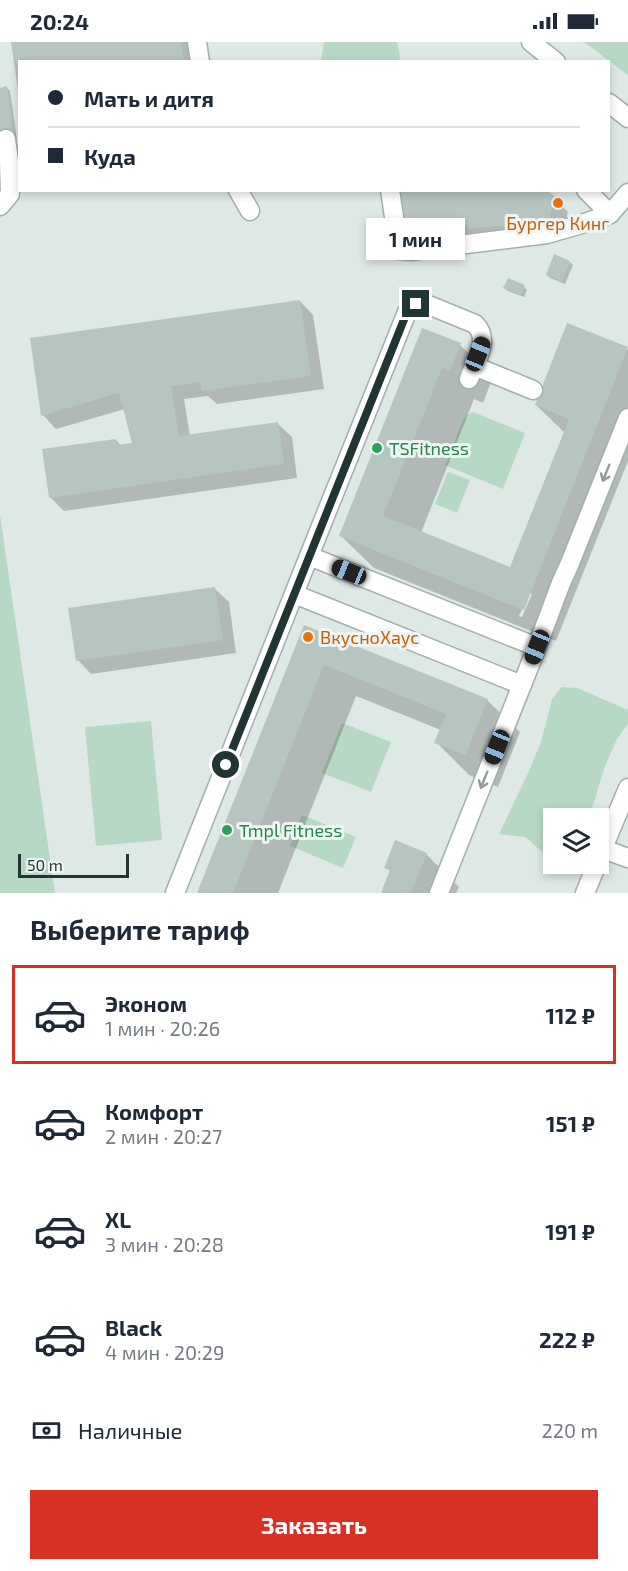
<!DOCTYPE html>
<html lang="ru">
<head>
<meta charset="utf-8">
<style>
	:root { --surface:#fff; --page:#f6f6f7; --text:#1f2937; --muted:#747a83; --line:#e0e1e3; --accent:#d93025 }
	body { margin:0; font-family:"Exo 2",sans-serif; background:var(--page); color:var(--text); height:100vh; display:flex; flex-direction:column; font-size:22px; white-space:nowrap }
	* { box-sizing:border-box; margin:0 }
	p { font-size:20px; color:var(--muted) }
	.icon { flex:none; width:33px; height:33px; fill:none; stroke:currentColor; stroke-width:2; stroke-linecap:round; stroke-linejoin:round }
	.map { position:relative; height:851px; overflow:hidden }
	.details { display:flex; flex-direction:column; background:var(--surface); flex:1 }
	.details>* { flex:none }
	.guide { position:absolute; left:18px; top:18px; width:592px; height:132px; border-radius:0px; box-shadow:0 3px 9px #0003; display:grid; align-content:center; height:132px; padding:0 30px; background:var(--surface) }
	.tools { position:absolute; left:543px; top:766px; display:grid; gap:12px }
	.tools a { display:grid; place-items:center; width:66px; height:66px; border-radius:0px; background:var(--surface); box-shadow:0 3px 9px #0003; font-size:30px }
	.scale { position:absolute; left:18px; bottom:15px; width:111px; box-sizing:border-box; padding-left:6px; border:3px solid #213634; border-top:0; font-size:16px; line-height:21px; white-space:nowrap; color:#213634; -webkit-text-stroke:4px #eef5f3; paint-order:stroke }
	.end { position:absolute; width:27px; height:27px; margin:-14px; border:8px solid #213634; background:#fff; box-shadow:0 0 0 3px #fff }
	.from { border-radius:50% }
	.bubble { position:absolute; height:42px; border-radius:0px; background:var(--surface); box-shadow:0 3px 9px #0003; font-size:20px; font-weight:700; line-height:42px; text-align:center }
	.car { position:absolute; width:18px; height:36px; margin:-18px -9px; border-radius:8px; box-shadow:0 0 4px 2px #0007; background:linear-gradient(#222 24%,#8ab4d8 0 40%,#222 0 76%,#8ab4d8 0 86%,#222 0) }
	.guide b { display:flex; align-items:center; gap:21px; height:57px; font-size:22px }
	.guide b+b { border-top:2px solid var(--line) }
	.guide i { width:15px; height:15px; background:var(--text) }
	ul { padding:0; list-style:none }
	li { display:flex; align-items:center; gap:18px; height:99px; margin:0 12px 9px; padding:0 18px; border:3px solid transparent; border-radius:0px }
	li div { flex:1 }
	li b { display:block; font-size:22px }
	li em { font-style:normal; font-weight:700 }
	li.current { border-color:var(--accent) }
	li>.icon { width:54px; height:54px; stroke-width:1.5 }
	h2 { padding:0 30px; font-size:27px; line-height:72px }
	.pay { display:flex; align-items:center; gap:15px; height:66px; padding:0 30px; font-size:22px }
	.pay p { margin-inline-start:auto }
	.cta { display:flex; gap:12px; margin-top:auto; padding:12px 30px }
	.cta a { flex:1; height:69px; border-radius:0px; background:var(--accent); color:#fff; font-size:24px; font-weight:700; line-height:69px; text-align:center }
	.status { display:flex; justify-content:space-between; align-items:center; height:42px; padding:0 30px; background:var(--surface); direction:ltr }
	.status svg { height:16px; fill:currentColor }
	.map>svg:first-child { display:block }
	.green { fill:#b8d8c6 }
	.shadow { fill:#0003; fill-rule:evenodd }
	.building { fill:#b7c5c1 }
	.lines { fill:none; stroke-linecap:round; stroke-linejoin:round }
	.minor-casing { stroke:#a2afac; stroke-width:21 }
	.minor { stroke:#fff; stroke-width:18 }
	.oneway { stroke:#909a9a }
	.route { stroke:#213634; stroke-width:8 }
	.food-dot { fill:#e8710a; stroke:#eef5f3; stroke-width:2 }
	.leisure-dot { fill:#2e9e5b; stroke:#eef5f3; stroke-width:2 }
	.labels { text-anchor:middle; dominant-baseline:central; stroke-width:6; stroke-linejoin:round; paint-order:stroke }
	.food-label { font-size:18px; fill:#c56008; stroke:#eef5f3 }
	.leisure-label { font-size:18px; fill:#27864d; stroke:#eef5f3; text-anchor:start }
</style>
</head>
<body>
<div class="status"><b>20:24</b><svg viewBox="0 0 49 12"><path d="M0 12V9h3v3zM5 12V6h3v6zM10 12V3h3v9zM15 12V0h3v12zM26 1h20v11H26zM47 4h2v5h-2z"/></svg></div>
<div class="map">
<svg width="628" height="851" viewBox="0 0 628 851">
	<rect width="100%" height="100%" fill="#dee8e5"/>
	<g class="green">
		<path d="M324,0H397L400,14L399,19H321Z"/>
		<path d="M584,0H628V33Z"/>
		<path d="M473,370L525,391L503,447L445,423L463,378L467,373Z"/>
		<path d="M448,430L470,438L457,471L435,462Z"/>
		<path d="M0,473L55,851H0Z"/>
		<path d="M562,645L577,646L628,668V682L617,697L604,727L589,777H554L553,819L525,795L499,792L529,729L541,700L552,657Z"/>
		<path d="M151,679L162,798L96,804L85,685Z"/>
		<path d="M342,681L391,700L371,750L322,731Z"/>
		<path d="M302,773L356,795L343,826L290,804Z"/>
	</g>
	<g class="shadow">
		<path d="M13,0H189L192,20H20Z"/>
		<path d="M7,46L10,49L17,98L3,100L0,47Z"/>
		<path d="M554,157L568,170L561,194L419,207L405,193Z"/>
		<path d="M570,220L573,223L565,242L550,236L547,233Z"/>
		<path d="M508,238L524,245L527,248L524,255L508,249L505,246Z"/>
		<path d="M300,259L313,273L324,347L217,362L208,354L184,357L190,394L278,382L292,395L297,436L64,469L50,455L116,398L121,404L134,402L125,367L56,387L43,373Z"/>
		<path d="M568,283L628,308V419L556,599L374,526L341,494L423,288L460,303L493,335L483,361L474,357L421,491L511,527L565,391L536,363ZM529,552H532L522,575L519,574Z"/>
		<path d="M215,547L229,560L236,611L91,632L78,618Z"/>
		<path d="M305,585L487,658L520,690L498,745L469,733L436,700L441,688L356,654L278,851H199Z"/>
		<path d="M426,812L459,845L456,851H383L391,830L386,825Z"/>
	</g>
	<g class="building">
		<path d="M11,0H181L184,20H20V48H18Z"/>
		<path d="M7,44L15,96L0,98V46Z"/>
		<path d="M398,148H547L555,155L548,180L468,187V184L431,188V191L404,194Z"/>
		<path d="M554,212L570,219L562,240L546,233Z"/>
		<path d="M508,236L525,243L521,253L503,246Z"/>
		<path d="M300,258L311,334L202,349L200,340L171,344L179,394L278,380L284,422L49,456L42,407L116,397L117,403L132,401L119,351L111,353L41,374L30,296Z"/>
		<path d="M567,281L628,305L524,568L339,494L422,286L461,301L450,329L442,326L383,474L510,525L569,377L535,363Z"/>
		<path d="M215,545L223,598L76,619L68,566Z"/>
		<path d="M304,583L488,657L471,699L466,713L434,701L446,672L324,623L233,851H197Z"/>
		<path d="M395,798L427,811L411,851H381L390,828L384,826Z"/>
	</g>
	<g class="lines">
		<defs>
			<g id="minor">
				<path d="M197,0L200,20"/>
				<path d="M531,0L556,20"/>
				<path d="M609,61L628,76"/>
				<path d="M238,148L250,169"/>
				<path d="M390,148L399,208L411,209L547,192L585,181L610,172L628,151"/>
				<path d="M586,148L610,172"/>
				<path d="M0,164L10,152L9,119L6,97"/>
				<path d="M474,324L533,348"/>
				<path d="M469,337C476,318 491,298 475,282L426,262C417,261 413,263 407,270L309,514L537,605"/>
				<path d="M294,552L522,643"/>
				<path d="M603,807L628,816"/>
				<path d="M598,818L628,746"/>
				<path d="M175,851L309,514"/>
				<path d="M439,851L537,605L561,541L570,521L628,376"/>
				<path d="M585,851L597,822"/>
			</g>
		</defs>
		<use href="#minor" class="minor-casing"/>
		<use href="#minor" class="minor"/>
	</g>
	<defs><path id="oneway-shaft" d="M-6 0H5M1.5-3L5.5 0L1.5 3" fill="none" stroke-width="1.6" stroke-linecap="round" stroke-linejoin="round" transform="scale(1.5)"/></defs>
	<g class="oneway">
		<use href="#oneway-shaft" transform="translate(606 431) rotate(112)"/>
		<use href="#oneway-shaft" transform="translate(484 738) rotate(112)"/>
	</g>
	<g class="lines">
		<path class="route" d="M226,723L407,270L416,262"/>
	</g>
	<g class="food-dot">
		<circle cx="558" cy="161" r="6"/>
		<circle cx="308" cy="595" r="6"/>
	</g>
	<g class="leisure-dot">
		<circle cx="377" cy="406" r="6"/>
		<circle cx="227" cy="788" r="6"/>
	</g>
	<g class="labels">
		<g class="food-label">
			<text x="558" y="181">Бургер Кинг</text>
			<text x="320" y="595" text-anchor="start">ВкусноХаус</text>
		</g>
		<g class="leisure-label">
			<text x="389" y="406">TSFitness</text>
			<text x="239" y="788">Tmpl Fitness</text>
		</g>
	</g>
</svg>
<div class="tools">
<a><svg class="icon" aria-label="layers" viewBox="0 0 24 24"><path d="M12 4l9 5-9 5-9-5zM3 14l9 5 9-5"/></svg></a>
</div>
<div class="scale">50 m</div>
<i class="end from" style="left:226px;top:723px"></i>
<i class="end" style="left:416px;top:262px"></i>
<div class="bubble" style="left:366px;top:176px;width:99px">1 мин</div>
<i class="car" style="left:478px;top:312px;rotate:22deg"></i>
<i class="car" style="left:349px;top:530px;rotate:292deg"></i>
<i class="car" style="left:537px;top:605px;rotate:202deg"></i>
<i class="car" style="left:497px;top:705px;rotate:202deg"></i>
<div class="guide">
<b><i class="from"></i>Мать и дитя</b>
<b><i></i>Куда</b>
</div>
</div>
<section class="details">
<h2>Выберите тариф</h2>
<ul>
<li class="current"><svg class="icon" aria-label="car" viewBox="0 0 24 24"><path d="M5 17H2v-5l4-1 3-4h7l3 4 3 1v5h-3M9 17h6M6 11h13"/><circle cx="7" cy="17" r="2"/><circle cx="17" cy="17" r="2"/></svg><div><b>Эконом</b><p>1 мин · 20:26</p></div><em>112 ₽</em></li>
<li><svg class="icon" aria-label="car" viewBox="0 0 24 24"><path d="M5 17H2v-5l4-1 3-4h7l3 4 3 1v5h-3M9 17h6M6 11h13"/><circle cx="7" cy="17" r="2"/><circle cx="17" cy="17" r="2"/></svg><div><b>Комфорт</b><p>2 мин · 20:27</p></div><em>151 ₽</em></li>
<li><svg class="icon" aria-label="car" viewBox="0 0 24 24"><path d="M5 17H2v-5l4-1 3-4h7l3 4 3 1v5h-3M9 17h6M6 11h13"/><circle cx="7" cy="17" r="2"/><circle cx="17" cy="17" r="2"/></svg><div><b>XL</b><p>3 мин · 20:28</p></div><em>191 ₽</em></li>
<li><svg class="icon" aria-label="car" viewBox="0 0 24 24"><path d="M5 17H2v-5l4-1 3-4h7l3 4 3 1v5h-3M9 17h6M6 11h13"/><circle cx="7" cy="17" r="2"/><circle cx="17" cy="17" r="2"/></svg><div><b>Black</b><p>4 мин · 20:29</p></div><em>222 ₽</em></li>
</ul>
<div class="pay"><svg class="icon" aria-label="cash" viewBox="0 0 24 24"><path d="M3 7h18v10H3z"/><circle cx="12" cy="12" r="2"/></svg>Наличные<p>220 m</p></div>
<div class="cta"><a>Заказать</a></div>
</section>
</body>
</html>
